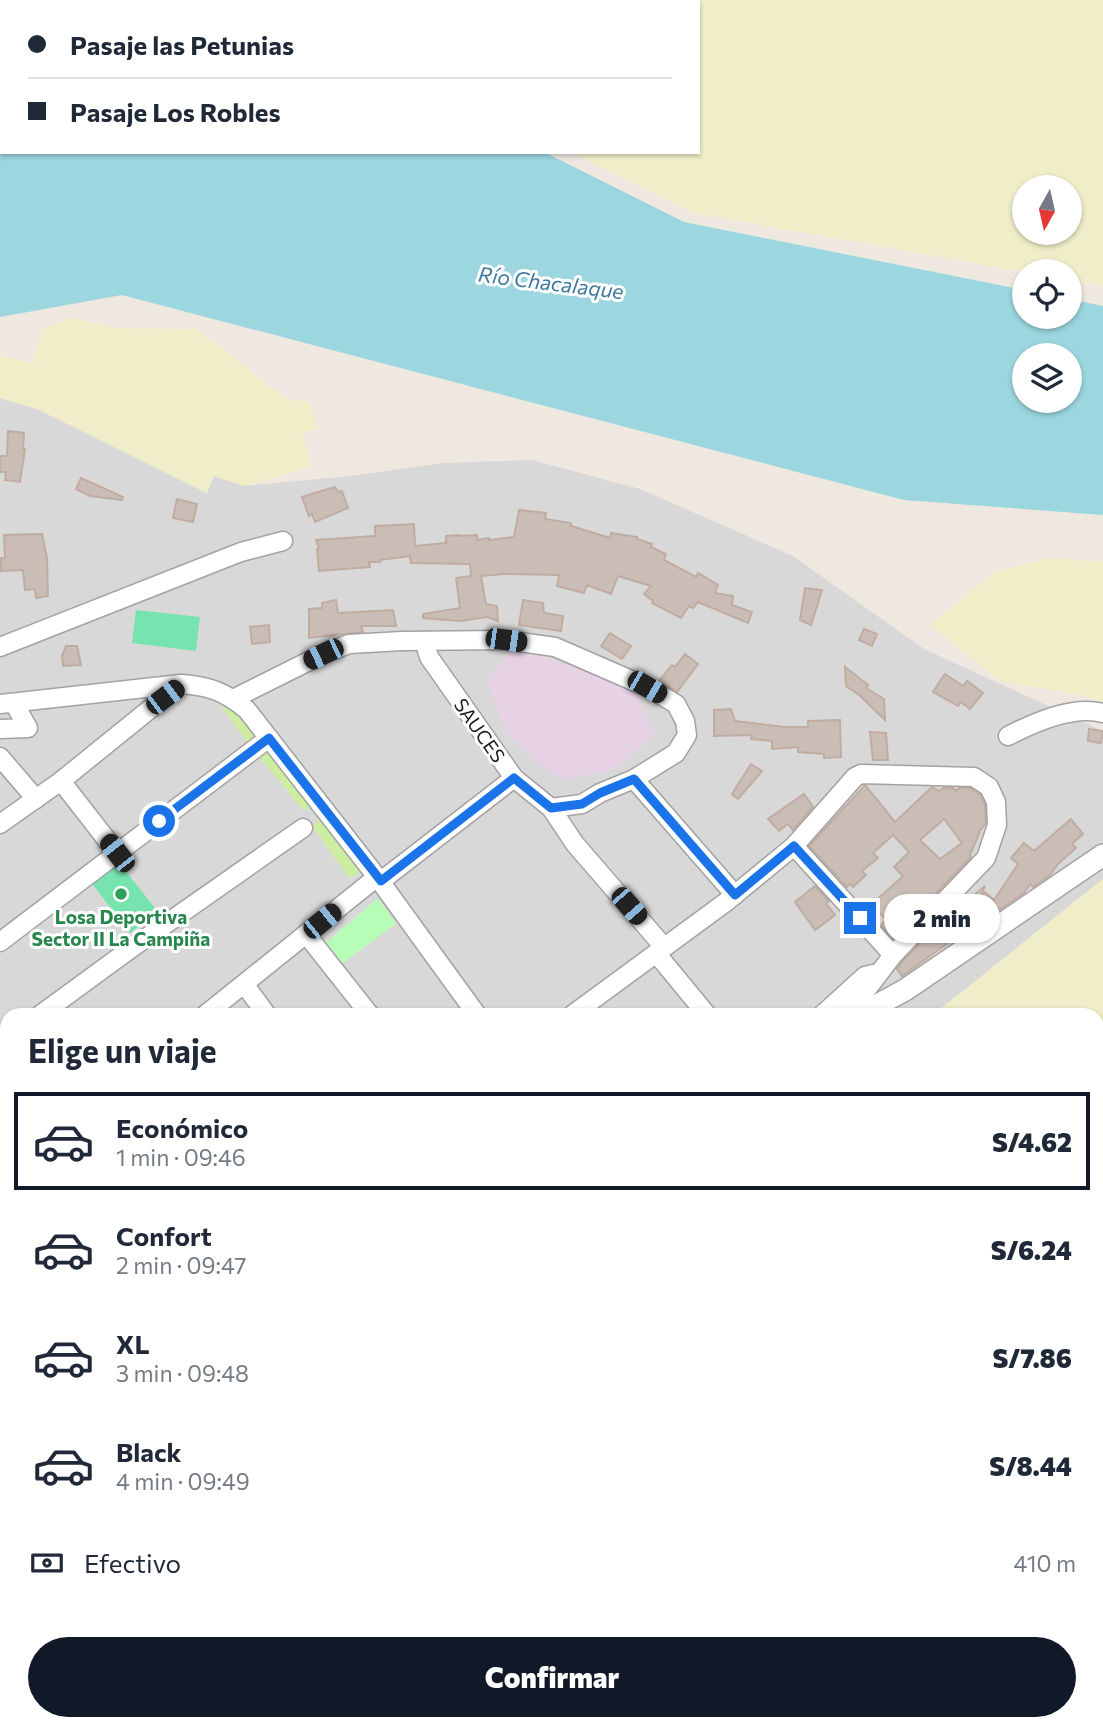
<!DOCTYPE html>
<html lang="es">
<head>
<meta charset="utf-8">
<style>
	:root { --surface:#fff; --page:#f2f2f3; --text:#1f2937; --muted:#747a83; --line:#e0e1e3; --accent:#111827 }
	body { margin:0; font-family:Commissioner,sans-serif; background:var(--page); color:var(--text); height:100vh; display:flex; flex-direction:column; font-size:26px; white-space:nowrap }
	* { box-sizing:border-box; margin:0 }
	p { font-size:23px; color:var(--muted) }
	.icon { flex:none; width:38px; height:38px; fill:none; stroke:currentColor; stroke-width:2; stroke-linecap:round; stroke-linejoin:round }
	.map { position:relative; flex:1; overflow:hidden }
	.panel { position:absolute; left:0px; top:1008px; width:1104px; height:723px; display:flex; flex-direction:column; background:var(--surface); border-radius:21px 21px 0 0; box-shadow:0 2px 5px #0004 }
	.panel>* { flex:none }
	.banner { position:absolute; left:0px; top:0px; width:700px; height:154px; box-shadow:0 2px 5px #0004; display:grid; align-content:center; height:154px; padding:0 28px; background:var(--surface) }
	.needle { width:46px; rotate:188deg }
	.tools { position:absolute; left:1012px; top:175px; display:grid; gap:14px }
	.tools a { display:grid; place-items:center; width:70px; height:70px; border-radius:50%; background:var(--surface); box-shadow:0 2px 5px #0004; font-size:35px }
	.end { position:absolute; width:32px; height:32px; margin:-16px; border:9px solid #1a73e8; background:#fff; box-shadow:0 0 0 4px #fff }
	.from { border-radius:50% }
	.bubble { position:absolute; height:49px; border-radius:24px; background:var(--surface); box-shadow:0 2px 5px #0004; font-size:23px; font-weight:800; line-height:49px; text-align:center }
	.car { position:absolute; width:21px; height:42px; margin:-21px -10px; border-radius:9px; box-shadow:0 0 5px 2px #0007; background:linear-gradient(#222 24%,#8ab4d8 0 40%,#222 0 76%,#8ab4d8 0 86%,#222 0) }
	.banner b { display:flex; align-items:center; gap:24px; height:66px; font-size:26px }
	.banner b+b { border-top:2px solid var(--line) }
	.banner i { width:18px; height:18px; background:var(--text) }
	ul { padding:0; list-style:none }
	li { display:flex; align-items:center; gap:21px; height:98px; margin:0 14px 10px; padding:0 14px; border:4px solid transparent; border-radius:0px }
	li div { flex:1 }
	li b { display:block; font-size:26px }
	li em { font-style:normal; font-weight:800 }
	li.current { border-color:var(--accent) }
	li>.icon { width:63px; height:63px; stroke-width:1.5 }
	h2 { padding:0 28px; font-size:32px; line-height:84px }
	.pay { display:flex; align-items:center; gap:18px; height:77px; padding:0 28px; font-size:26px }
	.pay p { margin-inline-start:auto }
	.action { display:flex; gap:14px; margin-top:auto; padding:14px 28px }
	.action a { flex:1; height:80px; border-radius:42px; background:var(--accent); color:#fff; font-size:28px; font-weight:800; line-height:80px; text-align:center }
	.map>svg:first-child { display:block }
	.residential { fill:#d9d8d8 }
	.industrial { fill:#e7d1e5 }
	.farmland { fill:#efeec9; fill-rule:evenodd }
	.grass { fill:#cdeda0 }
	.park { fill:#b8fdb7 }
	.pitch { fill:#77e4af }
	.water { fill:#9cd6df; fill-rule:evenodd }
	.building { fill:#cabdb6; stroke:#c0aca1; stroke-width:2; fill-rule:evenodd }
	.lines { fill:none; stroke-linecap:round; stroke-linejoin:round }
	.minor-casing { stroke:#a2a2a2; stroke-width:21 }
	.tertiary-casing { stroke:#a2a2a2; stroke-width:24 }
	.minor { stroke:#fff; stroke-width:18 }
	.tertiary { stroke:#fff; stroke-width:21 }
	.route { stroke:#1a73e8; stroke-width:9 }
	.leisure-dot { fill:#2e9e5b; stroke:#fff; stroke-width:2.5 }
	.labels { text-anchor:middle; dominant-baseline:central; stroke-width:6; stroke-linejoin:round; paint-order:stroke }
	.street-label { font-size:19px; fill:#1b1b1b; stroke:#fff }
	.leisure-label { font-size:19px; font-weight:bold; fill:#27864d; stroke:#fff }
	.water-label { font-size:21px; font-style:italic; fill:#3d78a0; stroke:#fff }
</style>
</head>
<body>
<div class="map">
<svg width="1103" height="1730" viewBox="0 0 1103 1730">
	<rect width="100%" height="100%" fill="#eee8e0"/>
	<g class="residential">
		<path d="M0,398L37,409L207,493L214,476L244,486L351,476L443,463L532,460L640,489L793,556L924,649L1103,731V879L933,1015H7V1724H291L290,1730H0Z"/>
		<path d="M1103,1237V1294L1097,1264V1238Z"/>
	</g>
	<path class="industrial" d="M514,647L632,686L655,734L611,771L559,780L506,733L487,681Z"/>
	<g class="farmland">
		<path d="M248,0H1103V286L1069,280V271L1024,272L694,213L569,152H698V2ZM1024,187H1069V233H1024Z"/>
		<path d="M69,318L120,328L197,329L285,398L309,402L317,429L302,433L312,467L244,486L214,476L207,493L37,409L0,398V357L5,356L33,364L41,330Z"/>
		<path d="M1049,558L1103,562V701L1084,696L1000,681L930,625L995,572Z"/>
		<path d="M1103,879V1236L1097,1238V1015H933Z"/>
		<path d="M1097,1264L1103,1294V1610H1097Z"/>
		<path d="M309,1724H742L729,1730H311Z"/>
	</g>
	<g class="grass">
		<path d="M219,702L230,708L255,736L247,742Z"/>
		<path d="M269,749L314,805L304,811L257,754Z"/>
		<path d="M323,817L361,869L350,879L312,826Z"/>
	</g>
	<path class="park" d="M378,898L396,924L340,965L322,946Z"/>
	<g class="pitch">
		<path d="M136,610L200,617L196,651L132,643Z"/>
		<path d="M117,860L158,912L130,933L90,881Z"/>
	</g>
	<path class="water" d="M0,68L2,152H544L684,222L1024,290V317H1069V299L1103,306V515L904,500L122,295L0,317ZM1024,355H1069V401H1024Z"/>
	<g class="building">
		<path d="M8,431L24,433L23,449H25L20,482L5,480L6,472H0V456H7Z"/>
		<path d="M81,478L123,497L122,500L90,496L76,489Z"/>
		<path d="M335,487L338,492L342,491L348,508L315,522L312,514L309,516L302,497Z"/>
		<path d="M177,499L197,504L193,522L173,518Z"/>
		<path d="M519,510L546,513L545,519L571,523V526L610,538L611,533L637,537V539L652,544L651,547L666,554L664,560L696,577L698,573L718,585L715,593L733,596L732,605L752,612L748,623L698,602L693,608L689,606L681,618L652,603L653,601L644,594L651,586L618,576L611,594L587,585L584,593L557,586L559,575L504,574L481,576L486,604L497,606L498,621L487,617L460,621L423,618V614L460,608L456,578L471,576L470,564L411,563L410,556L380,560V562H369L370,567L319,571L317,549L319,548L316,540L375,536V526L414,524L415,546L446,543V536L459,535V536L477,535V540L489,538V540L514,537Z"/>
		<path d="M42,534L47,558L48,596L36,598L35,589L25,590L23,570L1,571V558H5L4,535Z"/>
		<path d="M805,588L822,590L811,625L800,620Z"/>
		<path d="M336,600L338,613L393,610L396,626H361L363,632L309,638V609L322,608V603Z"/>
		<path d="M523,600L543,603L544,613L563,616L561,631L519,625Z"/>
		<path d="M269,625L270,642L252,644L250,627Z"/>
		<path d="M864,629L877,634L872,646L859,640Z"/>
		<path d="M610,633L631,646L622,659L601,646Z"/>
		<path d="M66,646H77L81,665L63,666L62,656Z"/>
		<path d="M685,654L698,664L677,692L659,681L672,665L675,667Z"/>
		<path d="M845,667L868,685L866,688L884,699L885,720L859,695L846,686Z"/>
		<path d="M945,674L963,686L967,681L983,693L970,709L961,702L958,706L933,692Z"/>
		<path d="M731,709L735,721L785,727H808V721L840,720L841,757L824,758V754L798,752V747L772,749V741L751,739L752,735L714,736V710Z"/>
		<path d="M1089,729L1103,731L1101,743L1088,741Z"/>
		<path d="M870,732L886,733L888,760H873Z"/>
		<path d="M751,764L762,771L738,799L732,794Z"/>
		<path d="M865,785L895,822L932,787L939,791L943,788H953L956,791L959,788H970L981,796L985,805L986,823L980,831L970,855L971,857L893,938L881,925L886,920L872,904L903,876L894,867L909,852L893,835L873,853L878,858L862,871L866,875L853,887L851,884L847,887L809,846ZM944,819L962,843L940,859L920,840Z"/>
		<path d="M804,794L813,807L793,830L788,824L779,831L768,819Z"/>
		<path d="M1071,819L1083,834L1072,844L1076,848L1058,864L1050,875L1033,887L1030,884L1024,893L978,924L980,921L976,923L902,976L897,969L902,962L932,931L985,886L981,896L985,892L994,900L1018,864L1011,858L1024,843L1034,851Z"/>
		<path d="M815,886L829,901L826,903L835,915L815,930L795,902Z"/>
	</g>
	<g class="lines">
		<defs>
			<g id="minor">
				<path d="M424,641L429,657L514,778L551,808L575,844L664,947"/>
				<path d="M0,647L241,552L283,541"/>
				<path d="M233,699L323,654L349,644L402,641L506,640L555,647L647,687L676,704L685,721L687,735L676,753L634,779L600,793L582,804L551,808"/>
				<path d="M0,704L181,684C210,686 225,692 247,710L377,877L477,1015"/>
				<path d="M0,729L28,728L14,703"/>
				<path d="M1008,736C1035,722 1073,705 1103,713"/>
				<path d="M0,757L36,799"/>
				<path d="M634,779L735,895"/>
				<path d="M61,781L117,853"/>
				<path d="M0,824L61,781L181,684"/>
				<path d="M794,846L893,955"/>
				<path d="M381,881L514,778"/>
				<path d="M306,934L370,1015"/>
				<path d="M0,942L269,738"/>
				<path d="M656,953L707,1015"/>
				<path d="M244,984L267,1015"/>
				<path d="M40,1015L133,947L303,828"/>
				<path d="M205,1015L377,877"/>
				<path d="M572,1015L726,902L794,846L855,777L861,774L974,777L989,787L996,802L997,825L986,858L893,955L847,1015"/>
				<path d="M822,1015L865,976L873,974"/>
				<path d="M0,1045L7,1039"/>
				<path d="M0,1177L7,1172"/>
				<path d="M0,1261L7,1268"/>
				<path d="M0,1384L7,1422"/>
				<path d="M0,1551L7,1550"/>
				<path d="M0,1637L7,1635"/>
				<path d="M103,1724L104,1730"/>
				<path d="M170,1730L198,1724"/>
				<path d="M1078,1730L1103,1728"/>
			</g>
			<g id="tertiary">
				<path d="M859,1015L905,990L1103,855"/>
				<path d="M0,1576L7,1574"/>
			</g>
		</defs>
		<use href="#minor" class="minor-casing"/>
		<use href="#tertiary" class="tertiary-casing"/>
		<use href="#minor" class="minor"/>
		<use href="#tertiary" class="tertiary"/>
	</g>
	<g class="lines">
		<path class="route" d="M159,821L269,738L381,881L514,778L551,808L582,804L600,793L634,779L735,895L794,846L860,918"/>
	</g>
	<circle class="leisure-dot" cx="121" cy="894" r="7"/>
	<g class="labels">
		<g class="street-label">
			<text transform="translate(480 730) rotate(55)">SAUCES</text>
		</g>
		<g class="leisure-label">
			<text x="121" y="916">Losa Deportiva<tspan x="121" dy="22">Sector II La Campiña</tspan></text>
		</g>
		<g class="water-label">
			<text transform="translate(551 282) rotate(7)">Río Chacalaque</text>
		</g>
	</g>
</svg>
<div class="tools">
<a><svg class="needle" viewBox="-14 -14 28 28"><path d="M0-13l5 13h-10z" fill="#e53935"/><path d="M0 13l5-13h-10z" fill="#747a83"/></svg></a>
<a><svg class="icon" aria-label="locate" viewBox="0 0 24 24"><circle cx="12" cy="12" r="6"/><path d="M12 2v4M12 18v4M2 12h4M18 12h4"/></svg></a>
<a><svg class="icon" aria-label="layers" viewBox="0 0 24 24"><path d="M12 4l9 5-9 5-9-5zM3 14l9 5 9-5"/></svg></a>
</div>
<i class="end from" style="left:159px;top:821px"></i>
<i class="end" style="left:860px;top:918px"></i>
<div class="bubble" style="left:884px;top:894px;width:116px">2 min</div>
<i class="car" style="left:506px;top:640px;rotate:98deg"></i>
<i class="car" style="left:323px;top:654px;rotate:244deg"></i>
<i class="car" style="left:647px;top:687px;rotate:120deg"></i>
<i class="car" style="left:165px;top:697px;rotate:53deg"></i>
<i class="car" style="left:117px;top:853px;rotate:322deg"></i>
<i class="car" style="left:629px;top:906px;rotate:139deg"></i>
<i class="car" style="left:322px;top:921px;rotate:51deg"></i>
<div class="banner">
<b><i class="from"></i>Pasaje las Petunias</b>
<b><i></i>Pasaje Los Robles</b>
</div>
<section class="panel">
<h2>Elige un viaje</h2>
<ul>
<li class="current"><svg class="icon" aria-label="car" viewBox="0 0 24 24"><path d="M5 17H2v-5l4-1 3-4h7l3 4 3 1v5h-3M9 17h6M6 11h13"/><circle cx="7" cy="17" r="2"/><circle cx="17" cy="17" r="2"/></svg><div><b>Económico</b><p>1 min · 09:46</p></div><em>S/4.62</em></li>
<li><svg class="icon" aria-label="car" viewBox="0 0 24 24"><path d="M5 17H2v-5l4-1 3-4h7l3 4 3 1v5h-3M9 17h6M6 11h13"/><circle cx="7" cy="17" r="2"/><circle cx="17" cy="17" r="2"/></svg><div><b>Confort</b><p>2 min · 09:47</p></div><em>S/6.24</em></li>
<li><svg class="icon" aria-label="car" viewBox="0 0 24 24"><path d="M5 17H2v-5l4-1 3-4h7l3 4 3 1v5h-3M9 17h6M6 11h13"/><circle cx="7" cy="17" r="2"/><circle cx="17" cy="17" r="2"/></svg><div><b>XL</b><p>3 min · 09:48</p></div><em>S/7.86</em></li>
<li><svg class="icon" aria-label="car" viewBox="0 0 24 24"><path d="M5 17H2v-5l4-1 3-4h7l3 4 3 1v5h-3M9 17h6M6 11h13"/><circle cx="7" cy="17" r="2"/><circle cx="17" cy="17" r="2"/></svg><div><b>Black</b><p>4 min · 09:49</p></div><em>S/8.44</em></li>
</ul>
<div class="pay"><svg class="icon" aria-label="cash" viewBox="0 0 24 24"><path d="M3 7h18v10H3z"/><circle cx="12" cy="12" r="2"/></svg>Efectivo<p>410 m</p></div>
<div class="action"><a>Confirmar</a></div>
</section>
</div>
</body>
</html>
